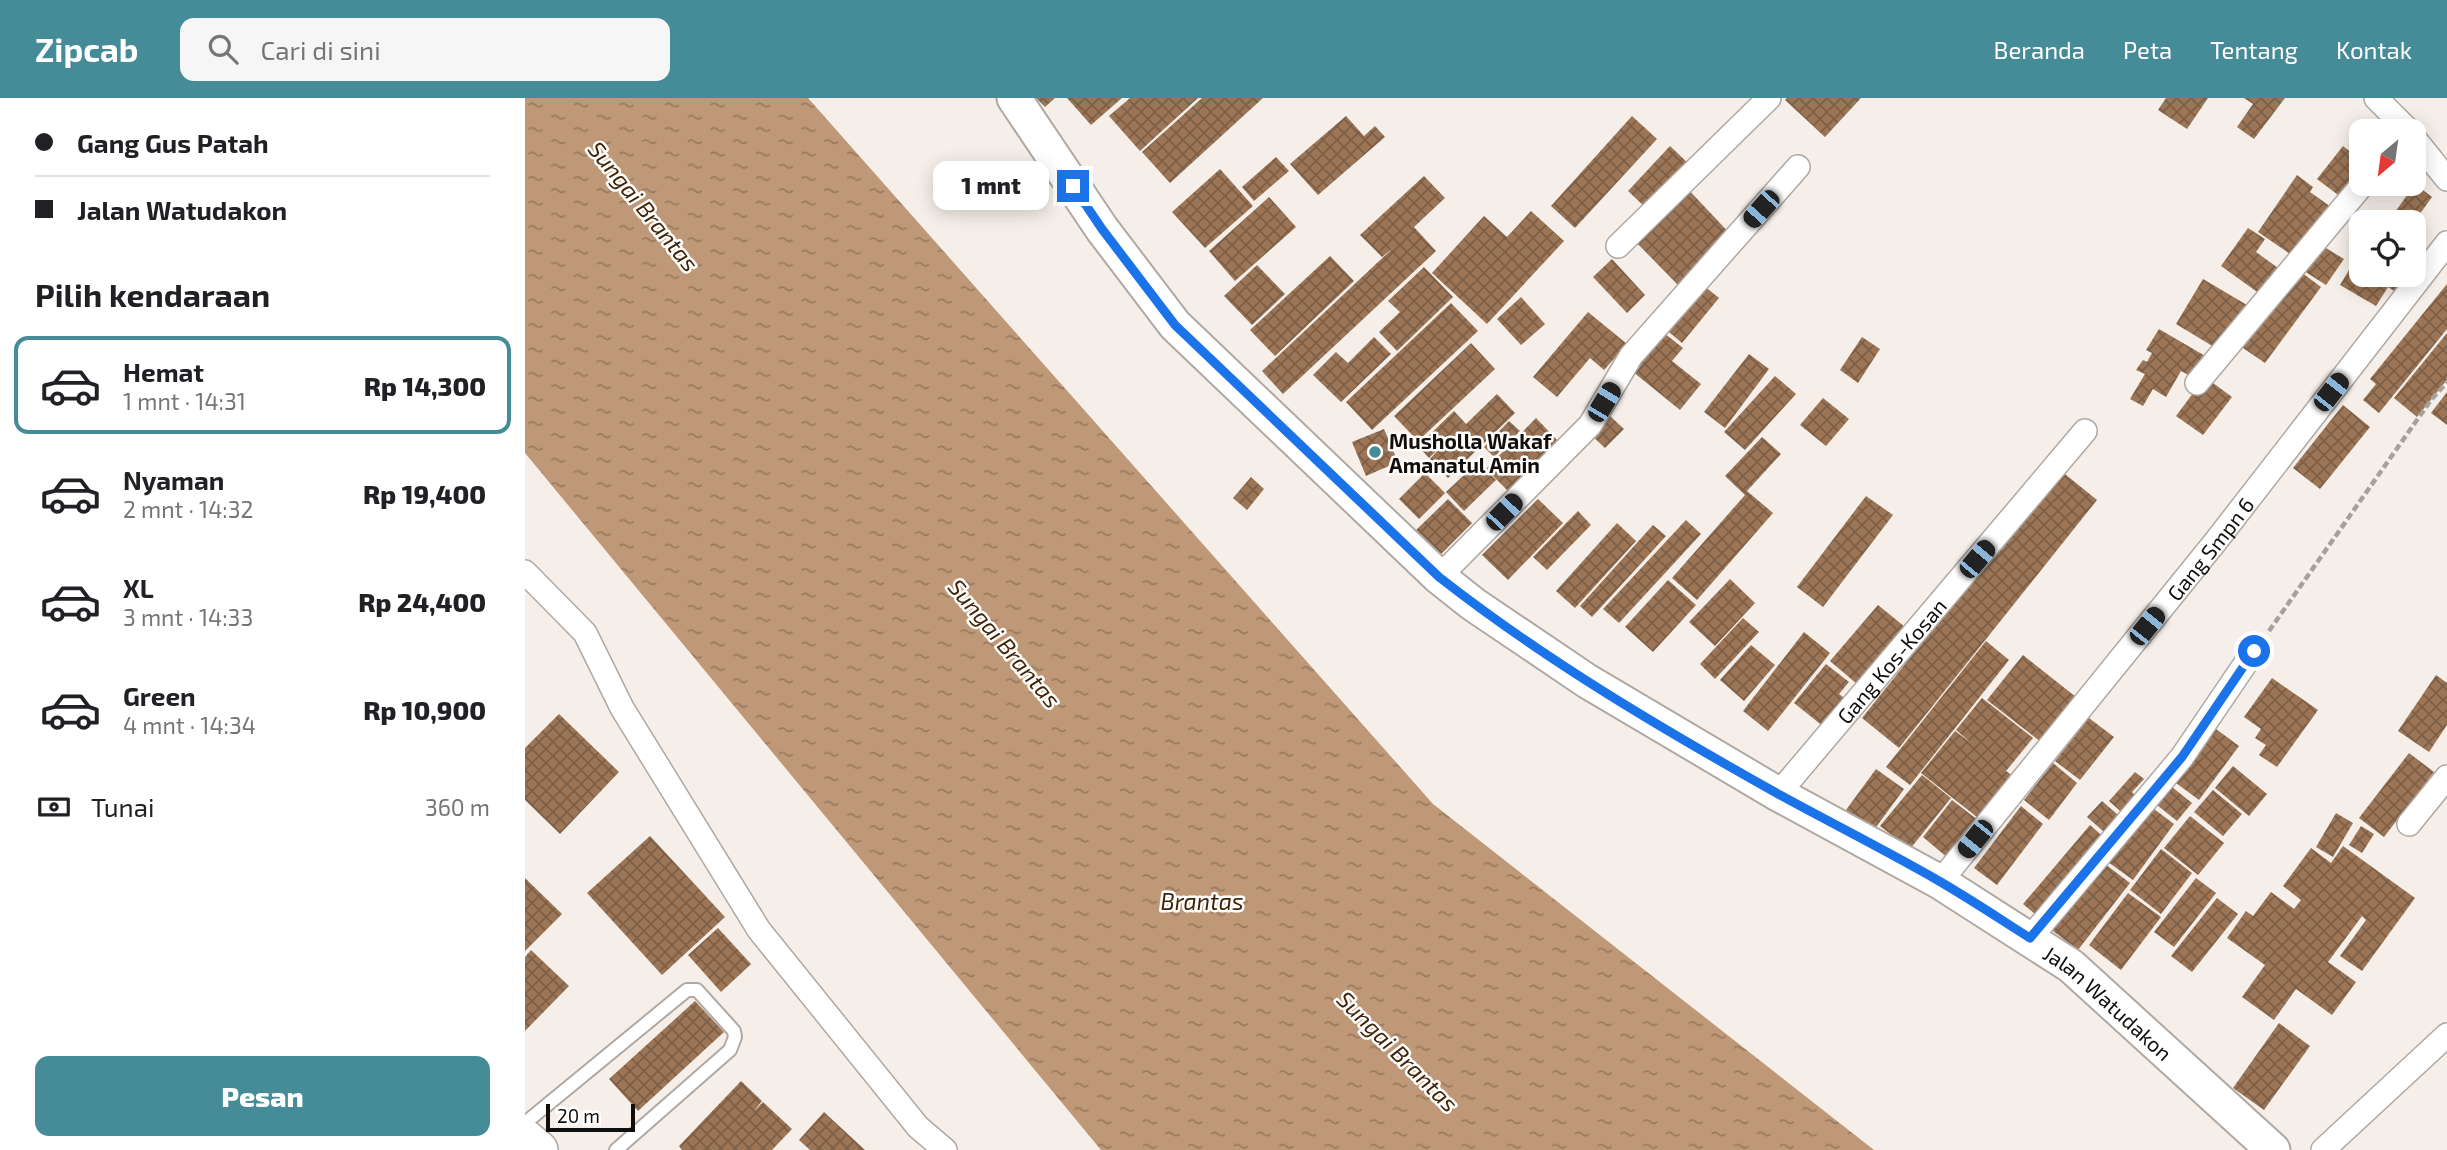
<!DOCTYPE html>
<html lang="id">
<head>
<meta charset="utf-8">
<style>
	:root { --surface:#fff; --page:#f6f6f6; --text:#202124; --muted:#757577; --line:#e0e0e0; --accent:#468b98 }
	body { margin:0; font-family:"Exo 2",sans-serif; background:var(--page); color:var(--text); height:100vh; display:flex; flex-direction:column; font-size:26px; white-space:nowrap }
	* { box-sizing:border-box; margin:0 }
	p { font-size:23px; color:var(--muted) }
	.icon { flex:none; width:38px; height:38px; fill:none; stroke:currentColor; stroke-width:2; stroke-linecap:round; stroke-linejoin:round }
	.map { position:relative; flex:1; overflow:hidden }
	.side { display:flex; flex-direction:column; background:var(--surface); width:525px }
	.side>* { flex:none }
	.banner { display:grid; align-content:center; height:154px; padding:0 35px; background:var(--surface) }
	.needle { width:46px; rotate:209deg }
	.fabs { position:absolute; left:1824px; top:21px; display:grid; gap:14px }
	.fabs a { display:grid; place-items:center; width:77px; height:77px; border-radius:14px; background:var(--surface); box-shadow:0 4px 18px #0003; font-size:35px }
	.scale { position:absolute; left:21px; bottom:18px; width:89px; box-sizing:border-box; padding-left:7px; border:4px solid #110f0d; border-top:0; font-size:19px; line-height:24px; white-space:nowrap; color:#110f0d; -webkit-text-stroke:5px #fffefc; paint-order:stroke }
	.end { position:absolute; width:32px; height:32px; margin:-16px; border:9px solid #1a73e8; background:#fff; box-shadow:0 0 0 4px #fff }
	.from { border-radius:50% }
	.bubble { position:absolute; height:49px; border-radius:14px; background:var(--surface); box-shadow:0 4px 18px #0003; font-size:23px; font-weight:800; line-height:49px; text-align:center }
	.car { position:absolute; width:21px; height:42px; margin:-21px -10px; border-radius:9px; box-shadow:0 0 5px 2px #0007; background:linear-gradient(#222 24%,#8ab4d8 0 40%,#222 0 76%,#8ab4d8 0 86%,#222 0) }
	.banner b { display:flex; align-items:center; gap:24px; height:66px; font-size:26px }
	.banner b+b { border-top:2px solid var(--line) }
	.banner i { width:18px; height:18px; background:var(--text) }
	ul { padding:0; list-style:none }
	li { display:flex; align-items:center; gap:21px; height:98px; margin:0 14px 10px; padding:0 21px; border:4px solid transparent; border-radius:14px }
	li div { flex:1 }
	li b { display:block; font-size:26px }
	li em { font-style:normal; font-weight:800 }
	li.on { border-color:var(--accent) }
	li>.icon { width:63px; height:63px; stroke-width:1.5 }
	h2 { padding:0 35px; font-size:32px; line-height:84px }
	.pay { display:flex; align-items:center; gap:18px; height:77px; padding:0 35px; font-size:26px }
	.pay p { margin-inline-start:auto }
	.primary-button { display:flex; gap:14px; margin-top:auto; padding:14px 35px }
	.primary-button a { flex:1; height:80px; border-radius:14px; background:var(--accent); color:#fff; font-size:28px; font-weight:800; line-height:80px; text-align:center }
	header { display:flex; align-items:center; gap:42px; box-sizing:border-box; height:98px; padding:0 35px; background:var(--accent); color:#fff }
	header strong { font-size:33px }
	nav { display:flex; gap:38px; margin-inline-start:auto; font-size:24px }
	.search { width:490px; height:63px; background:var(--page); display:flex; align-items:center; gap:18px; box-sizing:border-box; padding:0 24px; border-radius:14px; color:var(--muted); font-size:26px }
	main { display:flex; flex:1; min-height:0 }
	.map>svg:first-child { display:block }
	.water { fill:url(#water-ripples) }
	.building { fill:url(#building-cross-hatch) }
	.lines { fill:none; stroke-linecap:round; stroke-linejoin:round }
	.service-casing { stroke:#afa8a3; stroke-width:16 }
	.minor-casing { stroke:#afa8a3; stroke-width:26 }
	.secondary-casing { stroke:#afa8a3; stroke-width:37 }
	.primary-casing { stroke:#afa8a3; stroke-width:40 }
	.path { stroke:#a6a19d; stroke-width:4.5; stroke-dasharray:7 3.5; stroke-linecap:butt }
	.service { stroke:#fff; stroke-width:12 }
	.minor { stroke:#fff; stroke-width:23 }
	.secondary { stroke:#fff; stroke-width:33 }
	.primary { stroke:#fff; stroke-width:37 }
	.route { stroke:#1a73e8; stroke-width:9 }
	.poi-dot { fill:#468b98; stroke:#fffefc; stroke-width:2.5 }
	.labels { text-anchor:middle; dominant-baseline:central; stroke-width:5; stroke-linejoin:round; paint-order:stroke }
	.poi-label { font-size:21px; font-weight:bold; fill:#110f0d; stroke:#fffefc; text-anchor:start }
	.street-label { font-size:21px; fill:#110f0d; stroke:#fffefc }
	.water-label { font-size:23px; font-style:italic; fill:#3f2308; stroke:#fffefc }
</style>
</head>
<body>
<header>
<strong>Zipcab</strong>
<div class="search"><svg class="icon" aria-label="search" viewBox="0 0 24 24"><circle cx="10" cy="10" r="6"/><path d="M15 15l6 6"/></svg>Cari di sini</div>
<nav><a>Beranda</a><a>Peta</a><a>Tentang</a><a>Kontak</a></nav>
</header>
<main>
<section class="side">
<div class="banner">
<b><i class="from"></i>Gang Gus Patah</b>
<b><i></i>Jalan Watudakon</b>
</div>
<h2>Pilih kendaraan</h2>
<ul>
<li class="on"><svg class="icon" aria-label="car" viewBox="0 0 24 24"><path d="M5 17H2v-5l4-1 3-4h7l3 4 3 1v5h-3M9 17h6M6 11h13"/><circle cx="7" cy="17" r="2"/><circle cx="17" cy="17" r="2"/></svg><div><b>Hemat</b><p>1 mnt · 14:31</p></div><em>Rp 14,300</em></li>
<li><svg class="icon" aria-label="car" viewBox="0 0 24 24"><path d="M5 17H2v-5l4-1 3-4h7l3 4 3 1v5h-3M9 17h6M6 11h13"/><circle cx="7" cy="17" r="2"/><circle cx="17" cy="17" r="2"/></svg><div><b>Nyaman</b><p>2 mnt · 14:32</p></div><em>Rp 19,400</em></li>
<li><svg class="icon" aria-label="car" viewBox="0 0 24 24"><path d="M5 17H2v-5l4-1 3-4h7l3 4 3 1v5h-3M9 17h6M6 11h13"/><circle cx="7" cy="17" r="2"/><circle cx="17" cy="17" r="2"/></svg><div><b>XL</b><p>3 mnt · 14:33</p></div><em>Rp 24,400</em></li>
<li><svg class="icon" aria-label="car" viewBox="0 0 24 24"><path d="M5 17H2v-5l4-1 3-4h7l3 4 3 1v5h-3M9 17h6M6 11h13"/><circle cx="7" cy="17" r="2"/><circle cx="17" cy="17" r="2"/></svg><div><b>Green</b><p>4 mnt · 14:34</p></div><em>Rp 10,900</em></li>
</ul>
<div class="pay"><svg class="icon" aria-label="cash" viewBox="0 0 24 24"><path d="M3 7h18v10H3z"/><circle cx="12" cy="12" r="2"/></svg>Tunai<p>360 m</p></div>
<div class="primary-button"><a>Pesan</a></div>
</section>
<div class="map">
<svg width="1922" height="1052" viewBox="0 0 1922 1052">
	<defs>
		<pattern id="water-ripples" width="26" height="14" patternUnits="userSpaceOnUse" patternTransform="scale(1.75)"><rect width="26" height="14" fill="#bf9877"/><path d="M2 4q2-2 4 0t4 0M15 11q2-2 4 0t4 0" fill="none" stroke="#9a7a60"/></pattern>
		<pattern id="building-cross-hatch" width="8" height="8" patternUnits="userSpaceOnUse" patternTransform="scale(1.75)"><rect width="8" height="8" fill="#9b7556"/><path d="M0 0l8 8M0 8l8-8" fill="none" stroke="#7d5e46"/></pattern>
	</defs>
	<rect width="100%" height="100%" fill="#f6efe9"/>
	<path class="water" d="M0,0H283L908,706L1349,1052H576L0,355Z"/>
	<g class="building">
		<path d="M511,0H530L520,9Z"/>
		<path d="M542,0H597L566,27Z"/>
		<path d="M605,0H673L615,53L584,18Z"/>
		<path d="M677,0H738L645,85L617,54Z"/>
		<path d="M1262,0H1336L1300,39L1260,2Z"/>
		<path d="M1641,0H1683L1662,31L1633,12Z"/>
		<path d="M1719,0H1760L1729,41L1712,29L1728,6Z"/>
		<path d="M821,18L839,38L850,28L860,39L793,97L765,66Z"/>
		<path d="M1107,18L1132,41L1050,130L1026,108Z"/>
		<path d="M1145,48L1166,68L1123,112L1103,93Z"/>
		<path d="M1818,48L1836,62V76L1817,100L1792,81Z"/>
		<path d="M751,59L764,73L729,103L717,89Z"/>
		<path d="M695,71L728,108L680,150L647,114Z"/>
		<path d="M1772,77L1788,89L1785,94L1806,109L1771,160L1733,134Z"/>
		<path d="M899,78L920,100L889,129L911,153L758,296L737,273L869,149L857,159L835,137Z"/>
		<path d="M1890,86L1907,99L1889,124H1863Z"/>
		<path d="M1162,90L1208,139L1155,189L1108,141Z"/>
		<path d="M744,99L771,129L710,183L684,153Z"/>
		<path d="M1006,113L1039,143L962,226L907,175L959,118L982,139Z"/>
		<path d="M1723,130L1740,141L1731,154L1753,170L1735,196L1696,168Z"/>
		<path d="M1796,147L1819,161L1801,187L1779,173Z"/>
		<path d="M805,158L829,183L750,258L725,232Z"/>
		<path d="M1087,161L1120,197L1102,215L1068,179Z"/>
		<path d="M1836,161V177H1879L1869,193L1863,189L1851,208L1815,187L1827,167L1830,170Z"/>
		<path d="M732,167L760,196L727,227L699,198Z"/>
		<path d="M899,169L928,199L872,253L854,234L875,214L863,203Z"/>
		<path d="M1772,171L1796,189L1740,265L1715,248Z"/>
		<path d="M1678,181L1722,207L1694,252L1651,226Z"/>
		<path d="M1173,183L1194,200L1157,245L1137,228Z"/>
		<path d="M1922,186V231L1854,315L1838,302L1851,286L1845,281Z"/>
		<path d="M996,199L1020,226L996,247L972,221Z"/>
		<path d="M926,205L953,233L847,332L821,304Z"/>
		<path d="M1063,214L1102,246L1079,272L1065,260L1032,299L1008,279Z"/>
		<path d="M1134,231L1158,250L1147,263L1176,286L1155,312L1102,269Z"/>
		<path d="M1634,231L1682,259L1669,280L1656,273L1641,299L1628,291L1618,308L1605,301L1620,276L1611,272L1618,262L1622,264L1627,255L1621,252Z"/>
		<path d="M1922,235V282L1892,319L1869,300Z"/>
		<path d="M849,239L866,256L816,304L788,277L811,254L823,265Z"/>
		<path d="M1337,239L1355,251L1333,285L1315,272Z"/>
		<path d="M946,245L970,271L893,343L869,318Z"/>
		<path d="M1224,256L1244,271L1200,330L1179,314Z"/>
		<path d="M1250,278L1271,296L1220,352L1199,334Z"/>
		<path d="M1680,279L1707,299L1678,337L1651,318Z"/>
		<path d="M1922,294V327L1906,315Z"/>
		<path d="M972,296L990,315L923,380L905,361L918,346L904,360L893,348L929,313L941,326Z"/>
		<path d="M1298,300L1324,321L1301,348L1275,327Z"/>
		<path d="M1818,307L1845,329L1795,391L1768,370Z"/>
		<path d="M1084,317L1099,331L1080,350L1065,336Z"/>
		<path d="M1011,320L1032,342L983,393L961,371Z"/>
		<path d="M984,323L995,333L969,359L959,349Z"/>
		<path d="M859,331L873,364L841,378L827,344Z"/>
		<path d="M1237,339L1256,356L1222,393L1248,415L1172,502L1147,480L1220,397L1200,378Z"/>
		<path d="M953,364L971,382L939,413L921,394Z"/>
		<path d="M1535,372L1572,402L1374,650L1337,620Z"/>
		<path d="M900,375L920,395L894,421L874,401Z"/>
		<path d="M726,379L739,391L722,412L708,400Z"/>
		<path d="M1341,398L1368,417L1298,509L1272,489Z"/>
		<path d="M923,401L947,425L912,460L888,435Z"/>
		<path d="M1013,401L1038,425L983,482L957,457Z"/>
		<path d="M1053,413L1066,427L1022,472L1008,459Z"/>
		<path d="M1161,422L1176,436L1094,525L1078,511Z"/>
		<path d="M1092,425L1111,443L1050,510L1031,493Z"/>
		<path d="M1128,427L1141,438L1067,519L1055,508Z"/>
		<path d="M1205,481L1230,505L1190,548L1164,524Z"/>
		<path d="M1143,482L1171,507L1128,554L1100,529Z"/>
		<path d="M1353,507L1380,529L1332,586L1305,563Z"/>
		<path d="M1218,520L1234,534L1190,581L1175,566Z"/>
		<path d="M1279,534L1305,555L1243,633L1218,613Z"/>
		<path d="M1461,543L1484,562L1385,687L1361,669Z"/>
		<path d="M1226,547L1250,567L1219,603L1195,582Z"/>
		<path d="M1498,557L1551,599L1516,644L1462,602Z"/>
		<path d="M1301,566L1324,584L1314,596L1322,602L1299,629L1269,605Z"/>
		<path d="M1911,577L1922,585V627L1904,654L1873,633Z"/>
		<path d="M1747,580L1793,612L1752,669L1734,657L1741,647L1730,640L1736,631L1719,619Z"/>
		<path d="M1457,600L1508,640L1481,673L1491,680L1457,723L1396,675L1430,633L1446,645L1431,632Z"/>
		<path d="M34,616L94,674L35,736L0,702V650Z"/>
		<path d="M1564,620L1589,639L1555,682L1530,663Z"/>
		<path d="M1687,628L1714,648L1674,702L1647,682Z"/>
		<path d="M1884,655L1909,674L1859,739L1834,720Z"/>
		<path d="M1528,665L1552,685L1524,722L1499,702Z"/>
		<path d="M1708,668L1742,696L1724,718L1690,690Z"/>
		<path d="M1351,671L1379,691L1349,732L1321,712Z"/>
		<path d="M1610,674L1619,681L1607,694L1617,704L1603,720L1584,703Z"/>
		<path d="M1397,677L1426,700L1385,751L1355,728Z"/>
		<path d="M1647,689L1667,705L1652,723L1632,707Z"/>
		<path d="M1688,692L1717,716L1698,738L1669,714Z"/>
		<path d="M1427,702L1454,723L1424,761L1398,739Z"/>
		<path d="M1577,703L1600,723L1586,740L1562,719Z"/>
		<path d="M1496,708L1518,726L1472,787L1449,770Z"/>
		<path d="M1625,708L1649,726L1608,782L1583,764Z"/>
		<path d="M1811,715L1828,725L1808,759L1791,749Z"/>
		<path d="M1665,718L1699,745L1673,777L1639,750Z"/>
		<path d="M1565,727L1583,743L1517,822L1498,806Z"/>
		<path d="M1836,728L1849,736L1837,755L1824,747Z"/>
		<path d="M125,738L200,819L137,877L62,795Z"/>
		<path d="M1818,748L1890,800L1837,873L1815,858L1841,822L1837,818L1803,864L1831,884L1807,917L1771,891L1749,922L1717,899L1740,867L1702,840L1721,813L1728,818L1746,794L1769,811L1776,802L1758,788L1786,750L1806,765Z"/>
		<path d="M1636,751L1667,775L1636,816L1605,792Z"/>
		<path d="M1576,763L1605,785L1553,852L1524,830Z"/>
		<path d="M0,780L37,816L0,853Z"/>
		<path d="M1671,780L1691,795L1649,849L1629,834Z"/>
		<path d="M1603,795L1636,819L1596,872L1564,847Z"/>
		<path d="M1692,800L1713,816L1667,874L1646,858Z"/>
		<path d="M193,830L226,866L196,894L163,857Z"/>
		<path d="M6,852L44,888L0,933V859Z"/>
		<path d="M170,903L199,934L113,1013L84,981Z"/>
		<path d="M1754,925L1785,948L1739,1012L1708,990Z"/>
		<path d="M216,983L237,1003L229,1013L238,1004L267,1031L247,1052H157L154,1048Z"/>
		<path d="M299,1014L340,1052H285L274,1042Z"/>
	</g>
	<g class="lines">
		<defs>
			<path id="service" d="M0,1025L162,892H172L209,933L210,939L205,952L91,1052"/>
			<g id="minor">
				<path d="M1851,0L1884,33"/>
				<path d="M1888,39L1922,81"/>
				<path d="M1093,148L1244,0"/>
				<path d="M1672,285L1838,86"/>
				<path d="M0,474L60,535L97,610L234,832L393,1029L420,1052"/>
				<path d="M914,479L1065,327L1106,258L1273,69"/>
				<path id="s1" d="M1253,696L1560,333"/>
				<path d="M1884,726L1922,679"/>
				<path id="s2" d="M1415,784L1691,443L1922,145"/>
				<path d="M1505,840L1657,659L1729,553"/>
				<path d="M1798,1052L1922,937"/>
			</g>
			<g id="secondary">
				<path id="s3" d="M489,0L577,131L650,227L914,479L948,506L1062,583L1253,696L1415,784L1546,868L1748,1052"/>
			</g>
			<path id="primary" d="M0,1040L14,1052"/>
		</defs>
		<use href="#service" class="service-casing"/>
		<use href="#minor" class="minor-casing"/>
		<use href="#secondary" class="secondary-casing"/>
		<use href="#primary" class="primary-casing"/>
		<path class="path" d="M1744,533L1906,302L1922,284"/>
		<use href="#service" class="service"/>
		<use href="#minor" class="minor"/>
		<use href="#secondary" class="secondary"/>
		<use href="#primary" class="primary"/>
	</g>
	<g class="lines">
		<path class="route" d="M548,88L577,131L650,227L914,479C1020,562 1137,631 1255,697C1308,726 1362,753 1414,783C1445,801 1475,821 1505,840L1657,659L1729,553"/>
	</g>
	<circle class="poi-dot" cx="850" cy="354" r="7"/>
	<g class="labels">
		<g class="poi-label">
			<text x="864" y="342">Musholla Wakaf<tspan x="864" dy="24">Amanatul Amin</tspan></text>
		</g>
		<g class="street-label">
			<text stroke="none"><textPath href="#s2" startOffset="429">Gang Smpn 6</textPath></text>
			<text stroke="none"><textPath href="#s1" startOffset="175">Gang Kos-Kosan</textPath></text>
			<text stroke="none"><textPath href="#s3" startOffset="1438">Jalan Watudakon</textPath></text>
		</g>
		<g class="water-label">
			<text transform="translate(119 108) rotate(51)">Sungai Brantas</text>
			<text transform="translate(480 545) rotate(50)">Sungai Brantas</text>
			<text x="677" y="803">Brantas</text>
			<text transform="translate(873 953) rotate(45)">Sungai Brantas</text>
		</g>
	</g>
</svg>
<div class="fabs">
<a><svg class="needle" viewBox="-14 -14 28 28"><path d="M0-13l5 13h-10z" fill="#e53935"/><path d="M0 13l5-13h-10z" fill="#757577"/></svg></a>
<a><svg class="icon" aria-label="locate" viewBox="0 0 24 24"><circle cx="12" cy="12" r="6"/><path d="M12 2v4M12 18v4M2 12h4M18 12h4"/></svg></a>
</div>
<div class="scale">20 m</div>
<i class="end from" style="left:1729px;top:553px"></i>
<i class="end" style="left:548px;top:88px"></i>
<div class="bubble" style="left:408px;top:63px;width:116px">1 mnt</div>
<i class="car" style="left:1236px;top:111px;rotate:222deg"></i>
<i class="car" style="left:1806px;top:294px;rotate:38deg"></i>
<i class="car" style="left:1079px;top:304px;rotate:31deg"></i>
<i class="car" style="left:979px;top:414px;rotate:44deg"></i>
<i class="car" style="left:1452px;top:461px;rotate:40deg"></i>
<i class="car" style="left:1622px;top:528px;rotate:39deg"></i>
<i class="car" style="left:1450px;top:741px;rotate:219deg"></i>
</div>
</main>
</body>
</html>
